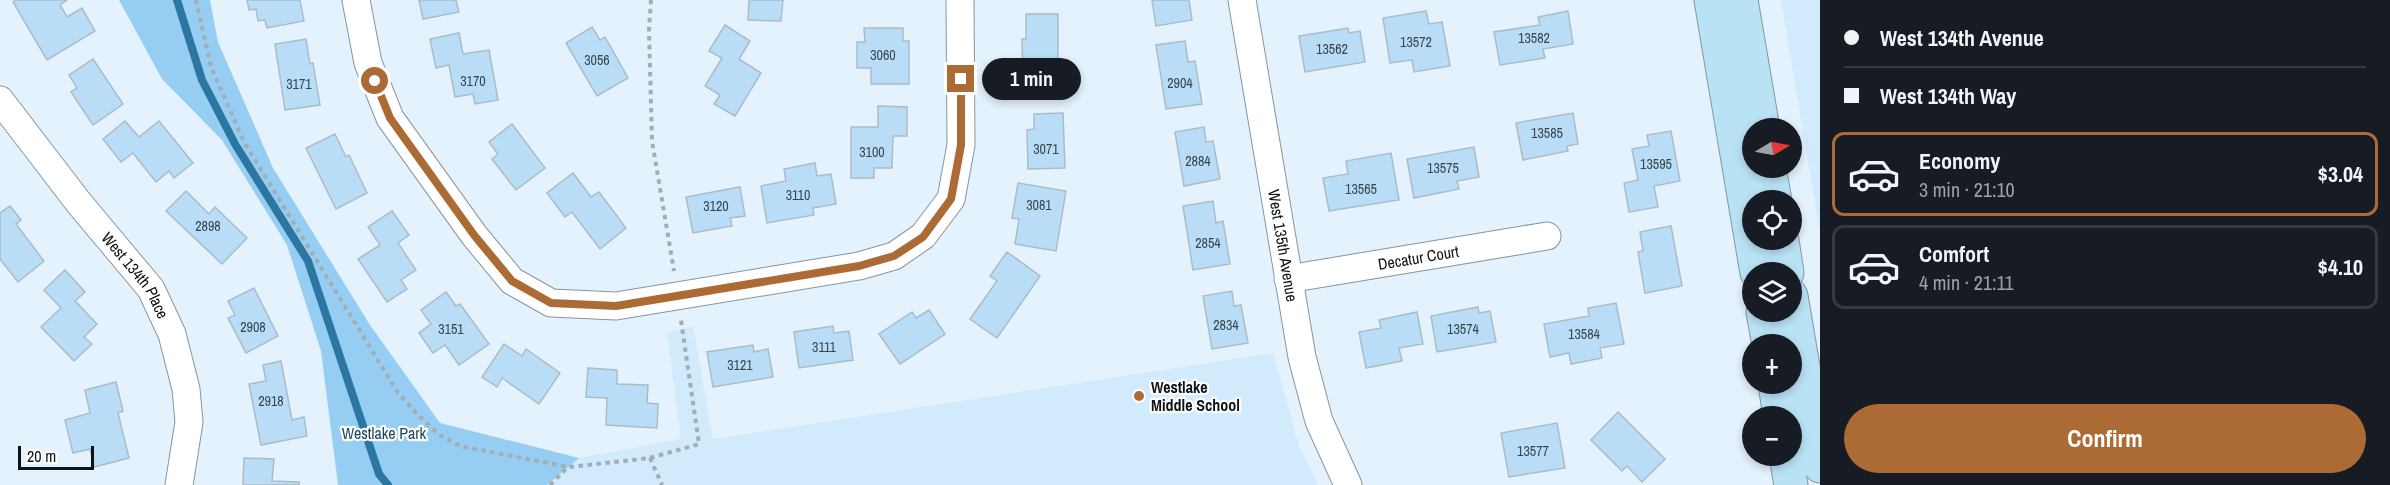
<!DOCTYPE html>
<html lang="en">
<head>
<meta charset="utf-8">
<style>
	:root { --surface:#171b24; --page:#242831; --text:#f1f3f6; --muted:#9ea1a6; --line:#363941; --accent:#ac6b35 }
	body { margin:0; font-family:"Archivo Narrow",sans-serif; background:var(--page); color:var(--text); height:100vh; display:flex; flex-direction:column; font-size:22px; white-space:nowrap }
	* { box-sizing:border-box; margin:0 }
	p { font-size:20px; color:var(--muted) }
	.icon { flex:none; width:33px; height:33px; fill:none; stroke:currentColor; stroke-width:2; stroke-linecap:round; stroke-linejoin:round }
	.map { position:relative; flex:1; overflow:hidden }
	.drawer { display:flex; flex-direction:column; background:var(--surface); width:570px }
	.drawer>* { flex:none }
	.guide { display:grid; align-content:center; height:132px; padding:0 24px; background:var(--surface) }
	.needle { width:39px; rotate:80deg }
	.controls { position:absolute; left:1742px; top:118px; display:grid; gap:12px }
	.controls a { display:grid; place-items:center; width:60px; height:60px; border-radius:50%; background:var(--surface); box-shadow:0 3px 9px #0003; font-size:30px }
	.scale { position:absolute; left:18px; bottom:15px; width:76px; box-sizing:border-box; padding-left:6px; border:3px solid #0d1317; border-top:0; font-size:16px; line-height:21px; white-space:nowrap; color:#0d1317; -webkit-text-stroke:4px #fdfdfd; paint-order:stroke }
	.end { position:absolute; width:27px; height:27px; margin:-14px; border:8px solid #ac6b35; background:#fff; box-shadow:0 0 0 3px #fff }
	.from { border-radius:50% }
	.bubble { position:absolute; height:42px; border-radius:21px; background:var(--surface); box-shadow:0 3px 9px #0003; font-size:20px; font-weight:700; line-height:42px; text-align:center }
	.guide b { display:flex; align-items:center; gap:21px; height:57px; font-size:22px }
	.guide b+b { border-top:2px solid var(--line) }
	.guide i { width:15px; height:15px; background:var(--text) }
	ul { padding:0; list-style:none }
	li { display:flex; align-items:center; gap:18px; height:84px; margin:0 12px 9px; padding:0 12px; border:3px solid var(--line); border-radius:12px }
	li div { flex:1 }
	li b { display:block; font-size:22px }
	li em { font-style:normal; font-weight:700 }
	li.current { border-color:var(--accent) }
	li>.icon { width:54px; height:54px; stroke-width:1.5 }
	.cta { display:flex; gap:12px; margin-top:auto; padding:12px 24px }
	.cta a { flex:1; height:69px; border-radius:36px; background:var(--accent); color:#fff; font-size:24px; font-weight:700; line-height:69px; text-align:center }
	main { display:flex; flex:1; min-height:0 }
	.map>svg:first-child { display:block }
	.built { fill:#d1ebfc }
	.green { fill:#96cef3 }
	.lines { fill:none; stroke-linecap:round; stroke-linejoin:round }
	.stream { stroke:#2c77a2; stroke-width:8 }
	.building { fill:#b9ddf6; stroke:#aabcc8; stroke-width:1.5 }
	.minor-casing { stroke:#8596a2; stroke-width:29 }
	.secondary-casing { stroke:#8596a2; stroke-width:35 }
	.path { stroke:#a2adb6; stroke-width:4; stroke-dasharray:4.5 4.5; stroke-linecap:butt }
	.minor { stroke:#fff; stroke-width:27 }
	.secondary { stroke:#b9e2f5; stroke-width:33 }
	.route { stroke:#ac6b35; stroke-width:8 }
	.poi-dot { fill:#ac6b35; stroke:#fdfdfd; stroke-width:2 }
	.labels { text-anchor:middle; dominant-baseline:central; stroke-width:4.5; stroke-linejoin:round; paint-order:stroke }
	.number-label { font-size:14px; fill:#38464f }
	.street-label { font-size:16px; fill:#0d1317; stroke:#fdfdfd }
	.poi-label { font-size:16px; font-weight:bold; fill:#0d1317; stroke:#fdfdfd; text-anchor:start }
	.park-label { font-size:16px; fill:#1e4760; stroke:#fdfdfd }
</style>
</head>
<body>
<main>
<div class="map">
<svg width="1820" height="485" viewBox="0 0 1820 485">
	<rect width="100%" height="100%" fill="#e4f2fd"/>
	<g class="built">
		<path d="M1781,0H1820V232Z"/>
		<path d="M693,326L713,439L1273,353L1299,446L1318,485H547L579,458L681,439L667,333Z"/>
	</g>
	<path class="green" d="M119,0H210L218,42L273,168L370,325L440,423L579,458L547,485H338L321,351L287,245L222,140L162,79Z"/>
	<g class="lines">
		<path class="stream" d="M177,0L202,80L235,144L308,261L379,474L388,485"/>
	</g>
	<g class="building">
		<path d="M16,0H67L60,5L67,17L82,8L95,31L47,60L13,2Z"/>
		<path d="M247,0H300L304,21L267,28L265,20L258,21L256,9L249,10Z"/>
		<path d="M419,0H456L459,12L423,19Z"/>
		<path d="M749,0H783L781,21L748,20Z"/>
		<path d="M1152,0H1189L1192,20L1156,26Z"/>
		<path d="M1426,11L1429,24L1442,22L1450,66L1414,72L1412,60L1390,63L1383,18Z"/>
		<path d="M1568,11L1573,44L1543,49L1545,58L1500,65L1494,32L1540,25L1538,17Z"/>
		<path d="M1026,14H1058V81H1023L1022,39H1026Z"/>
		<path d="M725,25L750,41L739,59L761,73L735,116L714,104L720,95L705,86L722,58L709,51Z"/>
		<path d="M592,27L600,40L605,37L628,78L597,96L566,43Z"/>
		<path d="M864,28H903V41H909V84H871V68H857V42H865Z"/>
		<path d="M1348,28L1349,33L1360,31L1365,62L1305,72L1299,36Z"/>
		<path d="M459,33L463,54L489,50L498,100L475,104L473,94L455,97L449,65L436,68L430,39Z"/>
		<path d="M306,39L310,64L313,63L320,105L285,110L275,44Z"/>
		<path d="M1185,41L1188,62L1195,61L1202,104L1166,109L1156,45Z"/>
		<path d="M93,59L123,104L93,125L71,92L77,88L69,75Z"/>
		<path d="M878,106L907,107V136H893L892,168H874V178H851V127H878Z"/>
		<path d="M1063,113L1065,168L1028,169L1027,130L1034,129V114Z"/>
		<path d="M1573,113L1578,144L1567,146L1568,151L1523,160L1516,123Z"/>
		<path d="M125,121L139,137L159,121L193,163L174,178L169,171L156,182L133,153L121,162L103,139Z"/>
		<path d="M512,124L545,168L516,190L492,159L498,154L489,142Z"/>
		<path d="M1204,127L1206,142L1213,141L1220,179L1184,186L1175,132Z"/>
		<path d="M1671,131L1680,181L1654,186L1658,207L1629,212L1624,183L1638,180L1632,149L1649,146L1647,135Z"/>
		<path d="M335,134L346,157L349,155L367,193L336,209L306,148Z"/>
		<path d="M1474,147L1479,177L1457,181L1459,189L1414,198L1407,159Z"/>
		<path d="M1391,153L1399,200L1329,211L1323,178L1348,174L1346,161Z"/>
		<path d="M815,163L817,176L831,174L836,204L813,208L814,215L767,223L761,186L786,181L784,169Z"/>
		<path d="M573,173L591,197L599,192L626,228L600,249L572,212L565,217L547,193Z"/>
		<path d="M1018,183L1066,191L1056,251L1015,244L1019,219L1012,218Z"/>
		<path d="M740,187L745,216L730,218L732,226L693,233L686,197Z"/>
		<path d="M186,191L209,214L215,207L247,238L222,264L166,211Z"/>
		<path d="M1213,201L1216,223L1223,221L1230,264L1193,270L1183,206Z"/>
		<path d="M10,206L21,220L16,224L44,261L18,282L0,259V213Z"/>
		<path d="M392,211L409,235L398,243L416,270L401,280L407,289L387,302L358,259L380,245L368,227Z"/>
		<path d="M1671,226L1682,286L1645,293L1638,252L1643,251L1640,232Z"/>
		<path d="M1007,252L1040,276L997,338L970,319L997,281L990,276Z"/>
		<path d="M65,270L85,292L75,301L97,324L84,337L92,344L74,361L41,327L61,308L44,290Z"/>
		<path d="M254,288L278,336L246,353L228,318L235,315L228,301Z"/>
		<path d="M1232,291L1234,306L1241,305L1248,343L1212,349L1203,296Z"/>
		<path d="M446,292L456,306L460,304L489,344L459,365L445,345L433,353L419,333L431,324L421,310Z"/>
		<path d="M1616,303L1624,344L1600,348L1602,358L1571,364L1569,353L1550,357L1544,324L1589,316L1588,308Z"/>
		<path d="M1478,307L1479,313L1490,311L1496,342L1437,352L1431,316Z"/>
		<path d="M929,310L945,334L900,364L879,334L912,312L916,318Z"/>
		<path d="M1417,312L1423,344L1399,348L1402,361L1366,368L1359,332L1381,328L1379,320Z"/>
		<path d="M833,326L834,333L849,331L853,360L799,368L794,332Z"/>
		<path d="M504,344L522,356L526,349L560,373L539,404L502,378L497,387L482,377Z"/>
		<path d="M753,345L754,352L768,349L773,377L713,387L707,352Z"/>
		<path d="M281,361L292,420L304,417L307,436L261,445L249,384L266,381L263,365Z"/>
		<path d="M588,368L617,370V384L648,385L647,403L658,404L657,428L606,425L607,398L586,397Z"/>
		<path d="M116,382L123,411L118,413L129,458L94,467L90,449L73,453L65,420L90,413L85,390Z"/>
		<path d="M1618,412L1665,459L1642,482L1627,466L1622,471L1591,440Z"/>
		<path d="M1557,423L1565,468L1509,477L1501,433Z"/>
		<path d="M244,458L274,459L272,481L299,482V485H243Z"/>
	</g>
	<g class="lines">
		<defs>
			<g id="minor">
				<path d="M356,0L368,63L390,118L474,235L512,281L551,303L616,306L859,266L894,256L923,236L951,199L961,145L960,0"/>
				<path id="s1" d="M1242,0L1302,357L1319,421L1348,485"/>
				<path id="s2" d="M0,100L79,203L151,289L172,334L186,389L189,422L179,485"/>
				<path id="s3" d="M1288,279L1547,236"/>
			</g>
			<g id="secondary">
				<path d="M1711,0L1757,273"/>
				<path d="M1741,0L1763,129"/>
				<path d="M1769,168L1775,201"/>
				<path d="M1782,240L1787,273"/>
				<path d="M1791,296L1820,466"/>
				<path d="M1763,312L1769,345"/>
				<path d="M1775,384L1780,417"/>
				<path d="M1786,456L1791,485"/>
			</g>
		</defs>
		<use href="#minor" class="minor-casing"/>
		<use href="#secondary" class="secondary-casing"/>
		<g class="path">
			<path d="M196,0L211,67L244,142L398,393L423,420L440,435L460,446L569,467L650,458L699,444L681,320"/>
			<path d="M651,0L649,30L652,141L674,271"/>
			<path d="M650,458L662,485"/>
			<path d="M550,485L568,467"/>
		</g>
		<use href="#minor" class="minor"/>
		<use href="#secondary" class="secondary"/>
	</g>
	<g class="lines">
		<path class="route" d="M375,81L390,118L474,235L512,281L551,303L616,306L859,266L894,256L923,237L951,199L961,145V79"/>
	</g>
	<circle class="poi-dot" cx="1139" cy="396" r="6"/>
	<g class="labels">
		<g class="number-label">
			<text x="1534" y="38">13582</text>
			<text x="1416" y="42">13572</text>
			<text x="1332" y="49">13562</text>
			<text x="883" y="55">3060</text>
			<text x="597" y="60">3056</text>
			<text x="473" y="81">3170</text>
			<text x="1180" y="83">2904</text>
			<text x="299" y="84">3171</text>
			<text x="1547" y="133">13585</text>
			<text x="1046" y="149">3071</text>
			<text x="872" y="152">3100</text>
			<text x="1198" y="161">2884</text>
			<text x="1656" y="164">13595</text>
			<text x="1443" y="168">13575</text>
			<text x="1361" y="189">13565</text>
			<text x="798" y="195">3110</text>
			<text x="1039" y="205">3081</text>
			<text x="716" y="206">3120</text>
			<text x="208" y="226">2898</text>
			<text x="1208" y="243">2854</text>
			<text x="1226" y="325">2834</text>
			<text x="253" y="327">2908</text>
			<text x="451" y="329">3151</text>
			<text x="1463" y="329">13574</text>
			<text x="1584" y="334">13584</text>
			<text x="824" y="347">3111</text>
			<text x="740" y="365">3121</text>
			<text x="271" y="401">2918</text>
			<text x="1533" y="451">13577</text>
		</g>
		<g class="street-label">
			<text stroke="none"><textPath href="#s1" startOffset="249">West 135th Avenue</textPath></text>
			<text stroke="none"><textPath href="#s3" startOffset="132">Decatur Court</textPath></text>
			<text stroke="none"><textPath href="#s2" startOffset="222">West 134th Place</textPath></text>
		</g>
		<g class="poi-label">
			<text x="1151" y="387">Westlake<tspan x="1151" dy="18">Middle School</tspan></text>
		</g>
		<g class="park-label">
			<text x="384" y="433">Westlake Park</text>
		</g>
	</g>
</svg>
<div class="controls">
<a><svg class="needle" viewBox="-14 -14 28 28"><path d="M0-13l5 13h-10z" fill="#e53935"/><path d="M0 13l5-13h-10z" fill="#9ea1a6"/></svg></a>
<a><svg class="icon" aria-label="locate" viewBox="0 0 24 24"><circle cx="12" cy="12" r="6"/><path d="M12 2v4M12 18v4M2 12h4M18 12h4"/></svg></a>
<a><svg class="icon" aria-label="layers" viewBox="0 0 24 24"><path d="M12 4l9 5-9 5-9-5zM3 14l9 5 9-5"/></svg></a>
<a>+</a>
<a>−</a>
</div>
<div class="scale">20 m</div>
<i class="end from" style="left:375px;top:81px"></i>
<i class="end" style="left:961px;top:79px"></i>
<div class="bubble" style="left:982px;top:58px;width:99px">1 min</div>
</div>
<section class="drawer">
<div class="guide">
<b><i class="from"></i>West 134th Avenue</b>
<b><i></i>West 134th Way</b>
</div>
<ul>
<li class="current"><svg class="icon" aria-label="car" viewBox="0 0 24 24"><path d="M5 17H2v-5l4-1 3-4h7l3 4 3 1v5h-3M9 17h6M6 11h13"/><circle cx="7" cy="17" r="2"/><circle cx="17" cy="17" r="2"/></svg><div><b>Economy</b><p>3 min · 21:10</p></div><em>$3.04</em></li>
<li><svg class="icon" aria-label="car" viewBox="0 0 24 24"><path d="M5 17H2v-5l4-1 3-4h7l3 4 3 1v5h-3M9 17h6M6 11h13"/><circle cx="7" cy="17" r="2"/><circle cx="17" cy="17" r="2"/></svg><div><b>Comfort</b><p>4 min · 21:11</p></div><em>$4.10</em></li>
</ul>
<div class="cta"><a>Confirm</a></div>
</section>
</main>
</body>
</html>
